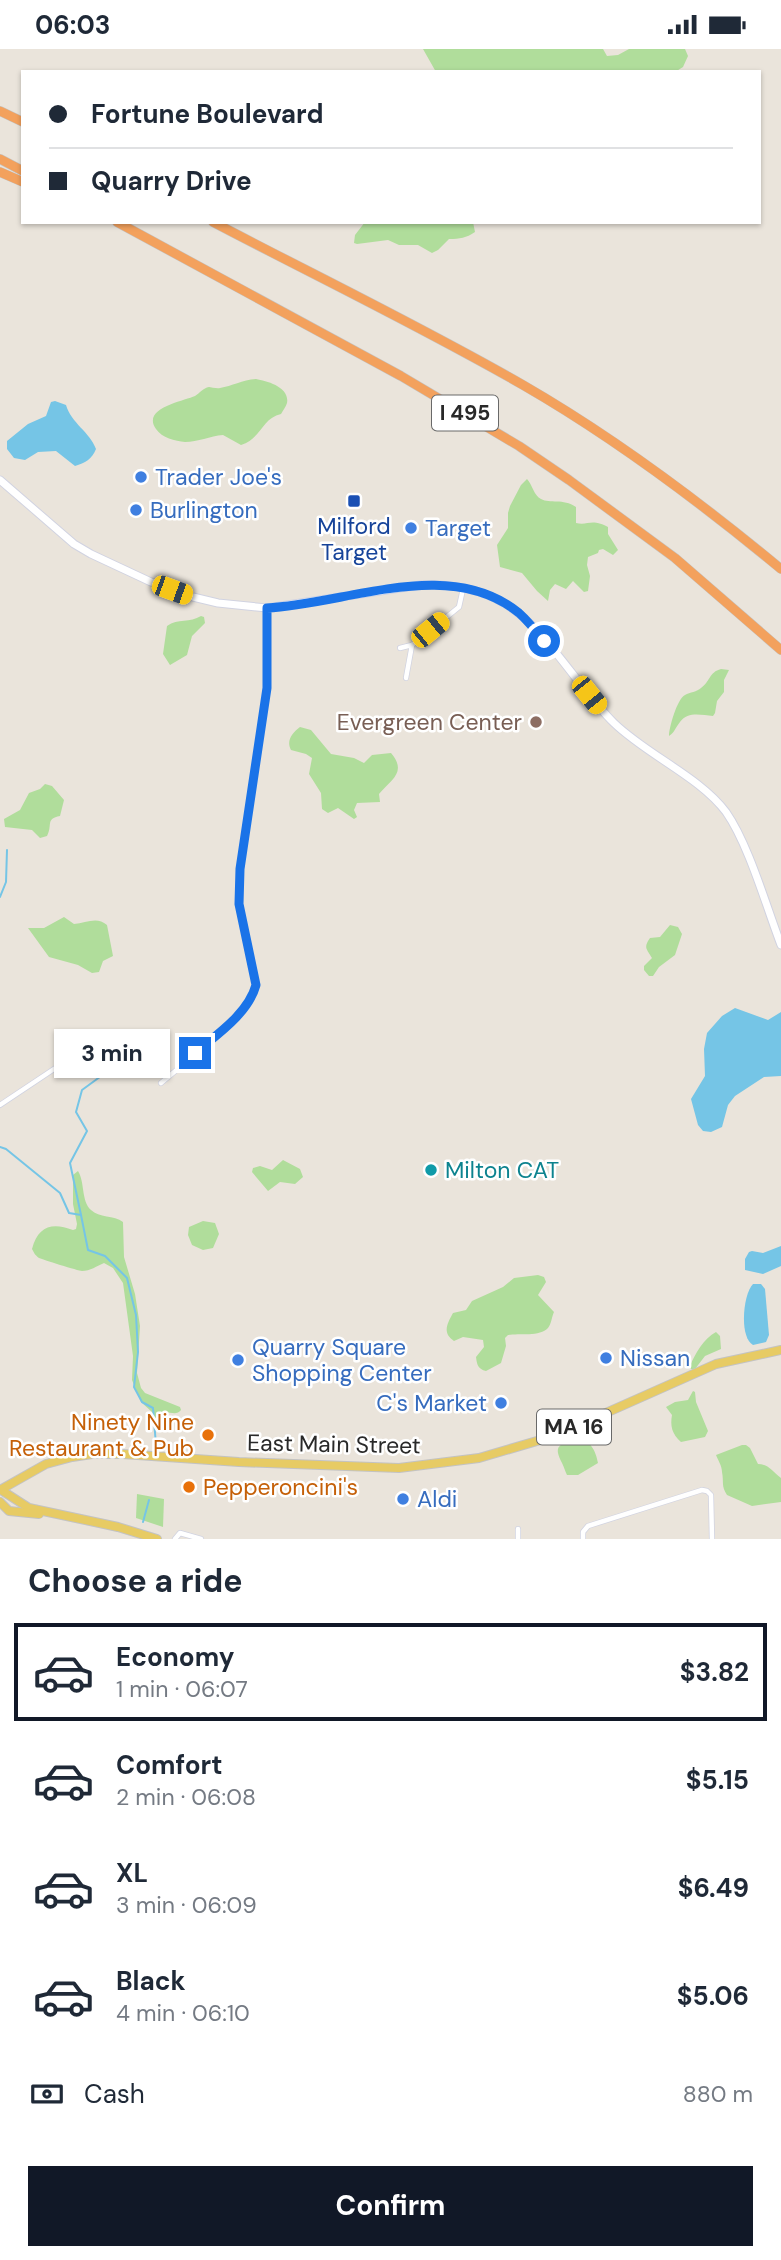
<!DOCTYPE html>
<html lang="en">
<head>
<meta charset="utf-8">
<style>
	:root { --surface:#fff; --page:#f2f2f3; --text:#1f2937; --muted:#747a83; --line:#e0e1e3; --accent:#111827 }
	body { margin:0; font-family:"DM Sans",sans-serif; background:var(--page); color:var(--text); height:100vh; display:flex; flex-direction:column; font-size:26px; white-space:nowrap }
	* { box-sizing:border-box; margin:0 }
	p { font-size:23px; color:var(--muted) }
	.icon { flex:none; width:38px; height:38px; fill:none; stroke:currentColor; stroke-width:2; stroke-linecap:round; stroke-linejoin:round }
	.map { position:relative; height:1490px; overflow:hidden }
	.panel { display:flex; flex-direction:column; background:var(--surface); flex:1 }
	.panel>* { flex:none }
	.banner { position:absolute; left:21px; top:21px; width:740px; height:154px; border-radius:0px; box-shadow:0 2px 5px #0004; display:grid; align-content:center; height:154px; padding:0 28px; background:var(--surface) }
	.end { position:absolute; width:32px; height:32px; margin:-16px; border:9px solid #1a73e8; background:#fff; box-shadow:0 0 0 4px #fff }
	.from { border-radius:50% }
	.bubble { position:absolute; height:49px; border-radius:0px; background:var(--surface); box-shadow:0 2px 5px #0004; font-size:23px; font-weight:700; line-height:49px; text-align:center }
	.car { position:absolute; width:21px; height:42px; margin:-21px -10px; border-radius:9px; box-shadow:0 0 5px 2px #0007; background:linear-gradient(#f5c518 24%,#345 0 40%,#f5c518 0 76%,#345 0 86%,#f5c518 0) }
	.banner b { display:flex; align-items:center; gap:24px; height:66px; font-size:26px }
	.banner b+b { border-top:2px solid var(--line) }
	.banner i { width:18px; height:18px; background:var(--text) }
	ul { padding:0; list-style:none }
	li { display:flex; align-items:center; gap:21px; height:98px; margin:0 14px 10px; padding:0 14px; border:4px solid transparent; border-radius:0px }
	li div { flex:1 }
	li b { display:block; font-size:26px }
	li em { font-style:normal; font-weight:700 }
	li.current { border-color:var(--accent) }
	li>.icon { width:63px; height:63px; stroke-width:1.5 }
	h2 { padding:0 28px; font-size:32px; line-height:84px }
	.pay { display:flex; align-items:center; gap:18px; height:77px; padding:0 28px; font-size:26px }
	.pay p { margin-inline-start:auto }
	.button { display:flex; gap:14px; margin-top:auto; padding:14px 28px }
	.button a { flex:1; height:80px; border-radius:0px; background:var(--accent); color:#fff; font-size:28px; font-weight:700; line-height:80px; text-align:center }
	.status { display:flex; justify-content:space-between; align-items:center; height:49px; padding:0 35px; background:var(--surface); direction:ltr }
	.status svg { height:19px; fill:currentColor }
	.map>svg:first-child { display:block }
	.green { fill:#b0dd9b }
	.water { fill:#75c5e6 }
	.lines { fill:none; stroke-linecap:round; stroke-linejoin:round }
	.stream { stroke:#75c5e6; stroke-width:2 }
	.minor-casing { stroke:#d1d3e1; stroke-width:6 }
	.secondary-casing { stroke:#d1d3e1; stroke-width:9 }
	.primary-casing { stroke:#c3c3c3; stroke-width:10 }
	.motorway-casing { stroke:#c3c3c3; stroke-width:10 }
	.minor { stroke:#fff; stroke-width:4.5 }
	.secondary { stroke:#fff; stroke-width:7 }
	.primary { stroke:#e7cb64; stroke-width:8 }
	.motorway { stroke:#f3a15d; stroke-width:9 }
	.route { stroke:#1a73e8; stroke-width:9 }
	.shop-dot { fill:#3f7fe0; stroke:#fff; stroke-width:2.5 }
	.transit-dot { fill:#1a4fb4; stroke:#fff; stroke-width:2.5 }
	.education-dot { fill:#8d6e63; stroke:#fff; stroke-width:2.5 }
	.culture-dot { fill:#0f9aa8; stroke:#fff; stroke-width:2.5 }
	.food-dot { fill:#e8710a; stroke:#fff; stroke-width:2.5 }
	.labels { text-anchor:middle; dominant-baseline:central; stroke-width:5; stroke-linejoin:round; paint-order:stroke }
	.shield { fill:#fff; stroke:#696969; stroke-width:2 }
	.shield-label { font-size:21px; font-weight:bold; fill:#292929 }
	.shop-label { font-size:23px; fill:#366cbe; stroke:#fff; text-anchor:start }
	.transit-label { font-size:23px; fill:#164399; stroke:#fff }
	.education-label { font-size:23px; fill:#785e54; stroke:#fff; text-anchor:end }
	.culture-label { font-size:23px; fill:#0d838f; stroke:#fff; text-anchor:start }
	.food-label { font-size:23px; fill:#c56008; stroke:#fff; text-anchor:end }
	.street-label { font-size:23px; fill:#292929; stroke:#fff }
</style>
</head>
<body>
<div class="status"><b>06:03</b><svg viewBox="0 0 49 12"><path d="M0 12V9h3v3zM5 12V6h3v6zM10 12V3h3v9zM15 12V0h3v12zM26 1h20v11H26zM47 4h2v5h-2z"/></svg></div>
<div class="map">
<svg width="781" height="1490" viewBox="0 0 781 1490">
	<rect width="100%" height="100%" fill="#eae4db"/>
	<g class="green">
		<path d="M423,0H603L607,7L618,6L629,0H685L688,7L683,18L675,23H436Z"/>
		<path d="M365,173H473L475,183C466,189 460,190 449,190L438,201L432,204L418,196H399L388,191L357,195L354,194L355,186Z"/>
		<path d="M256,330C267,332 290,338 287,354C286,358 283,361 281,365C262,369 261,390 241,396L223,386C210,387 198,393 185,393C175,392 162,389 156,380C141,359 184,352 195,347C200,344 203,339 209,338C211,338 217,340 220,339C232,337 242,331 256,330Z"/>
		<path d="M527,430C532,435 534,447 541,450C550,455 563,449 576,458V474C588,477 591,469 608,478V485L618,501L613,506L603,500L599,501L598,504L588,508L587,516L590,527L588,542L584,543L573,532L566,540L555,535L550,541L548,552L537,542L522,524L500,518L497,496L508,479V464L510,457L521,436Z"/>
		<path d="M201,567L204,568L205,574L192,587L187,606L170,616L163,605L167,577C178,569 190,574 201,567Z"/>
		<path d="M721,620L729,621L724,631V643L717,652L715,664L713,667C701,666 688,662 680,673C675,679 675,683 669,687C669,679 677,650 685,646C690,643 697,643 701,639C710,633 709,623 721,620Z"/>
		<path d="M300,678L311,681L331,705L354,709L364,714L372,706L391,704C407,723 392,730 379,745L380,753L357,754L354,761L357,768L354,770L338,759L328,764L322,760L321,744L309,725L312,709L306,705L291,701C286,692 292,684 300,678Z"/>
		<path d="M45,735L52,737L64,751L60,767C45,770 53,776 47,787L40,789L32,781L5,778L4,770L20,761L29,744L40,740Z"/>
		<path d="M64,868L74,875C86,874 97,867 107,876L113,907L103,912L99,923L92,924L78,916L49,908L28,879H44Z"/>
		<path d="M670,876L678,878L682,885L675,906L659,918L653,927H649L644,921V917L652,909C647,900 643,899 650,889L660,888Z"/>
		<path d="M283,1111L300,1120L303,1128L295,1135L280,1133L268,1142L252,1123L253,1119L260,1117L272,1121Z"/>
		<path d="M78,1122C85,1133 81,1152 91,1161C99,1169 114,1166 123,1173L124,1208L135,1245L140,1277L137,1324L141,1339L145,1344L180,1358L181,1361C176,1368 168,1361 161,1364L159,1380L157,1382L152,1363L141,1353L132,1331L133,1307L123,1234L113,1219L104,1214C97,1217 90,1222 82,1222C79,1222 41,1210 39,1209C34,1205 35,1205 32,1200C38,1177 52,1173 73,1181L76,1180L77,1175L73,1155V1126Z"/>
		<path d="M203,1172L215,1174L219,1185L213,1199L203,1201L192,1196L188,1186L189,1178Z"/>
		<path d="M538,1226L544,1228L546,1233L538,1246L554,1263C552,1267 551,1276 548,1279C540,1288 519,1284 508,1286L505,1289L506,1297L501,1314L486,1322C478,1320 477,1316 476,1308L484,1298L483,1291L463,1288L454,1292C442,1284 447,1275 453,1264L466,1261L472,1252L503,1238L514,1229Z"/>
		<path d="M716,1283L720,1287L721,1300L705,1307L695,1320H691L690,1317C695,1305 704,1289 716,1283Z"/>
		<path d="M693,1342L695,1343L696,1353L708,1382L705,1388L681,1393C672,1385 670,1377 672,1366L666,1358L675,1353L688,1351Z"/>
		<path d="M577,1389C590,1390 596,1402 598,1414L578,1426H567C565,1422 564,1418 562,1414C553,1396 559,1396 577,1389Z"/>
		<path d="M742,1396H746L750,1399L758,1415C769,1415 773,1423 781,1429V1453L752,1457L727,1446C721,1437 724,1433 722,1423C722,1417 718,1411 716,1406Z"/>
		<path d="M137,1445L164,1450L163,1478L136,1469Z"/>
	</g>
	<g class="water">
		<path d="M55,352L66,356C71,374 90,383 96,400C92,410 85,414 75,417L56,402L38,403L25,411L14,409L7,400V392L28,375L46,367L51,353Z"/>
		<path d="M735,959L768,971L781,963V1027L764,1028L735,1047L728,1056L722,1078L711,1083L703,1082L698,1076L691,1050L705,1027L704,1000L707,984L722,967Z"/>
		<path d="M781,1197V1217L763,1225L745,1221V1210L749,1203L752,1202L763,1204Z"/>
		<path d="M753,1235H761L765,1240L769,1286L766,1293L753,1296C739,1288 743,1245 753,1235Z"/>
	</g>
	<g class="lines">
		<g class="stream">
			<path d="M0,848L6,833L7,801"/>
			<path d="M0,1098L6,1100L60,1144L69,1164L81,1166L88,1201L105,1207L127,1229L136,1266L138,1303L134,1338L142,1353L153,1359L156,1396"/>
			<path d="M81,1166L70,1114L87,1082L76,1063L82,1041L108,1022L129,1003V991L115,982"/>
			<path d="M143,1473L149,1451"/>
		</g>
		<defs>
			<g id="minor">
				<path d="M412,596L459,558L463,540"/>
				<path d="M400,599L412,596L406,629"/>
				<path d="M161,1034C190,1009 228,982 250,951C255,945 256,938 255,930L239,855L240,820L267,639V559"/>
				<path d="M0,1056L87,998"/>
				<path d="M518,1480V1490"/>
				<path d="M175,1490L180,1484L201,1490"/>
				<path d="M583,1490V1483L588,1477L702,1441L707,1442L711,1446L712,1490"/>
			</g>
			<path id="secondary" d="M0,431L74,495L91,505L151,533L193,548L218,554L267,559L420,536C449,535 477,539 502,553C544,576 578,639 614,674C647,706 700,728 726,763C749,796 766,857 781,896"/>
			<g id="primary">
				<path d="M0,1441L46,1415L72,1408L92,1405H123L239,1413L399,1419L479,1409L554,1387L716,1315L781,1301"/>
				<path d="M1,1441L29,1459L118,1478L157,1490"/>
				<path d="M0,1453L9,1462L39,1465"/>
			</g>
			<g id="motorway">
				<path d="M0,62L23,73"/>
				<path d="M0,110L23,122"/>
				<path d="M0,123L23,133"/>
				<path d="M117,173L401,327L519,397L569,431L675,509L781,601"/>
				<path d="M213,173C316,227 422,278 523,336C615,389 699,452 781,520"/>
			</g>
		</defs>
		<use href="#minor" class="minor-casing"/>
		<use href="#secondary" class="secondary-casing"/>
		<use href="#primary" class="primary-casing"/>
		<use href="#motorway" class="motorway-casing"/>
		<use href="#minor" class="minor"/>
		<use href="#secondary" class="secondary"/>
		<use href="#primary" class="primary"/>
		<use href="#motorway" class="motorway"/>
	</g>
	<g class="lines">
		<path class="route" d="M195,1004C216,986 248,965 256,936L239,855L240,820L267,639V559C347,555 449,507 519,564C528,572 536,582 544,592"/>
	</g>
	<g class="shop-dot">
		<circle cx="141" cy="428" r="7"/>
		<circle cx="136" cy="461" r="7"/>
		<circle cx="411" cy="479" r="7"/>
		<circle cx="606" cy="1309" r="7"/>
		<circle cx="238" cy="1311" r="7"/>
		<circle cx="501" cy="1354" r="7"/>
		<circle cx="403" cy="1450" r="7"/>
	</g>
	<rect class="transit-dot" x="347" y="445" width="14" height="14" rx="3.5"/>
	<circle class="education-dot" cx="536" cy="673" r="7"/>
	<circle class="culture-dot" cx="431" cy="1121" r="7"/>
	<g class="food-dot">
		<circle cx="208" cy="1386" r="7"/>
		<circle cx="189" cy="1438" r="7"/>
	</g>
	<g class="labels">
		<g class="shield">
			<rect x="432" y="346.5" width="66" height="35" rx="5"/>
			<rect x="537" y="1360.5" width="74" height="35" rx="5"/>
		</g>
		<g class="shield-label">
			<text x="465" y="364">I 495</text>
			<text x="574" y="1378">MA 16</text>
		</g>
		<g class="shop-label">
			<text x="155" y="428">Trader Joe's</text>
			<text x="150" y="461">Burlington</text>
			<text x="425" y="479">Target</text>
			<text x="252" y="1298">Quarry Square<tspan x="252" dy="26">Shopping Center</tspan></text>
			<text x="620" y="1309">Nissan</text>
			<text x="487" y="1354" text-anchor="end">C's Market</text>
			<text x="417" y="1450">Aldi</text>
		</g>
		<g class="transit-label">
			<text x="354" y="477">Milford<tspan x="354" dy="26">Target</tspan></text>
		</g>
		<g class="education-label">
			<text x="522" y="673">Evergreen Center</text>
		</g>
		<g class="culture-label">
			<text x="445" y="1121">Milton CAT</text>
		</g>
		<g class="food-label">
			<text x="194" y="1373">Ninety Nine<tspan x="194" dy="26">Restaurant &amp; Pub</tspan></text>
			<text x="203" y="1438" text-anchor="start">Pepperoncini's</text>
		</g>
		<g class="street-label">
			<text transform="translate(334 1395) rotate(1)">East Main Street</text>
		</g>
	</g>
</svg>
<i class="end from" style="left:544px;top:592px"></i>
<i class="end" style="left:195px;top:1004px"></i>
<div class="bubble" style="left:54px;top:980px;width:116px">3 min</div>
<i class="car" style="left:172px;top:541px;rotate:110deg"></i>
<i class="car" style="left:430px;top:581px;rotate:51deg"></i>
<i class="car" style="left:589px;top:646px;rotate:141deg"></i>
<div class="banner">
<b><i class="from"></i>Fortune Boulevard</b>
<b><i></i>Quarry Drive</b>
</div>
</div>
<section class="panel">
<h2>Choose a ride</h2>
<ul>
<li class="current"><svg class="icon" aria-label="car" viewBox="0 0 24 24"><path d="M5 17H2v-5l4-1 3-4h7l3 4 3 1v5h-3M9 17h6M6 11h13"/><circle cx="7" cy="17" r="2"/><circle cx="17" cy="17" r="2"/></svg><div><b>Economy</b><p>1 min · 06:07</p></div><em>$3.82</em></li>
<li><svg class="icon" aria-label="car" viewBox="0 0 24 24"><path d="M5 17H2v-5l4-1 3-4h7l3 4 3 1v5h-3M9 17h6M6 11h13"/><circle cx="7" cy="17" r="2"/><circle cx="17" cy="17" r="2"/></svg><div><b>Comfort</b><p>2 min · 06:08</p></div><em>$5.15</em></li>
<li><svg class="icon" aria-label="car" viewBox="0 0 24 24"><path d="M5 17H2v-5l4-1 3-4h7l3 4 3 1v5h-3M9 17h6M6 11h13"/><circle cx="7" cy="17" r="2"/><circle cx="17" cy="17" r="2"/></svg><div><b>XL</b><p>3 min · 06:09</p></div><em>$6.49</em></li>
<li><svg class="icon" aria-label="car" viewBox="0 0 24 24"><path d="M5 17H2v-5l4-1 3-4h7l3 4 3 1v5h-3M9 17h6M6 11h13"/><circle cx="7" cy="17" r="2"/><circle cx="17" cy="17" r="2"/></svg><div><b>Black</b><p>4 min · 06:10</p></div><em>$5.06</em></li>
</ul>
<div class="pay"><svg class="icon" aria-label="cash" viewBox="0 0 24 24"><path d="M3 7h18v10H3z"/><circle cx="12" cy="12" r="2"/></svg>Cash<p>880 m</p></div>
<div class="button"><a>Confirm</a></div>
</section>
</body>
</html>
